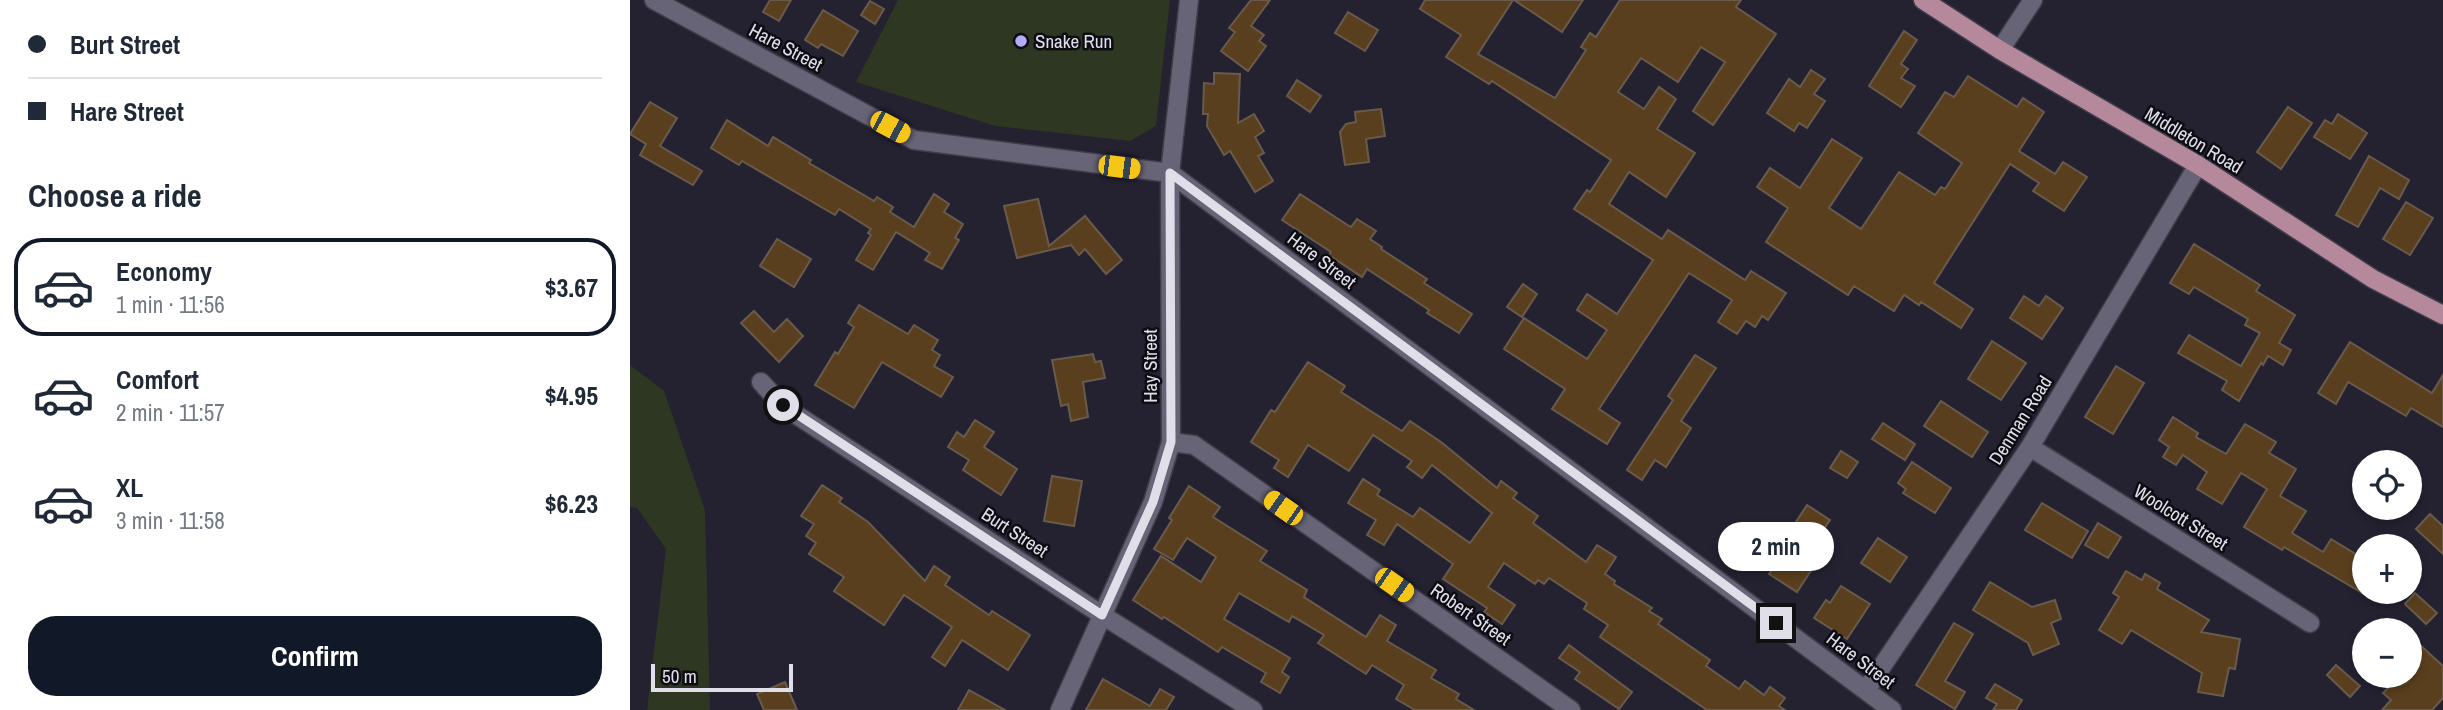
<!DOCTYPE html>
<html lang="en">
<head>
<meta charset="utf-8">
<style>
	:root { --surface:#fff; --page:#f2f2f3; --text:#1f2937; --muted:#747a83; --line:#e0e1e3; --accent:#111827 }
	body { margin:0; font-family:"Archivo Narrow",sans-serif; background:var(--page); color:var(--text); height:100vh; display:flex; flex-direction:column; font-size:26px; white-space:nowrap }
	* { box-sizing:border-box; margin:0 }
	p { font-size:23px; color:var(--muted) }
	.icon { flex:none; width:38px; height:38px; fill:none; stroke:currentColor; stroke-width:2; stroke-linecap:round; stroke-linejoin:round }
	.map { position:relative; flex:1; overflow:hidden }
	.drawer { display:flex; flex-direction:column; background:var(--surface); width:630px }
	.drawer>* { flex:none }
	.top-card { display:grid; align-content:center; height:154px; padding:0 28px; background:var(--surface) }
	.tools { position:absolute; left:1722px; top:450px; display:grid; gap:14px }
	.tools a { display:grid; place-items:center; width:70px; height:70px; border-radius:50%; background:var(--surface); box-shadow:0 4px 10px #0003; font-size:35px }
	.scale { position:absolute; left:21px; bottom:18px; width:142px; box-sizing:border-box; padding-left:7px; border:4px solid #e0dee9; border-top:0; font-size:19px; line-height:24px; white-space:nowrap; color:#e0dee9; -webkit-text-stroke:5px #0d0c13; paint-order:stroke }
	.end { position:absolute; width:32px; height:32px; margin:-16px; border:9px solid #e0dee9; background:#111; box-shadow:0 0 0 4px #111 }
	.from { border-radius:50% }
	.bubble { position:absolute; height:49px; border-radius:24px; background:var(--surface); box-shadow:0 4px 10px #0003; font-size:23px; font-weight:700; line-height:49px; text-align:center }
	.car { position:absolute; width:21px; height:42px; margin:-21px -10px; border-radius:9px; box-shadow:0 0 5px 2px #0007; background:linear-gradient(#f5c518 24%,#345 0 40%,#f5c518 0 76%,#345 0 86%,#f5c518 0) }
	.top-card b { display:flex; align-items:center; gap:24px; height:66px; font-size:26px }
	.top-card b+b { border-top:2px solid var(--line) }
	.top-card i { width:18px; height:18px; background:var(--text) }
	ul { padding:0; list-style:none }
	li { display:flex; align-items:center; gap:21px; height:98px; margin:0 14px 10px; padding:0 14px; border:4px solid transparent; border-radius:28px }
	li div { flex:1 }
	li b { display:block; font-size:26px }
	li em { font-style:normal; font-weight:700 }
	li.current { border-color:var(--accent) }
	li>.icon { width:63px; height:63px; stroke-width:1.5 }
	h2 { padding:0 28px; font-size:32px; line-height:84px }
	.action { display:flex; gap:14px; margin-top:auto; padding:14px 28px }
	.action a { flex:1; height:80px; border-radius:28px; background:var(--accent); color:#fff; font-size:28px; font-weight:700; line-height:80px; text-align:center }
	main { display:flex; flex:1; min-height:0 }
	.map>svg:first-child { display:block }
	.green { fill:#2d3721 }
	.building { fill:#593f1e; stroke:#695b4c; stroke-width:2 }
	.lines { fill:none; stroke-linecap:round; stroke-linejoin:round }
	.minor-casing { stroke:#403d4a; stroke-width:21 }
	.major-casing { stroke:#403d4a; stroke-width:21 }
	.minor { stroke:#676477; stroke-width:18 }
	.major { stroke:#b6889c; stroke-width:18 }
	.route { stroke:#e0dee9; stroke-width:9 }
	.poi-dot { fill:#b5acf8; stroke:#0d0c13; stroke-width:2.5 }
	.labels { text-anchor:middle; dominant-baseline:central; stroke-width:5; stroke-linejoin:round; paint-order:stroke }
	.poi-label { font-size:19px; fill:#e0dee9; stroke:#0d0c13; text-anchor:start }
	.street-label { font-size:19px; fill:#e0dee9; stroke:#0d0c13 }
</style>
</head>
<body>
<main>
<section class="drawer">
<div class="top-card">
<b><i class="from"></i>Burt Street</b>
<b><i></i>Hare Street</b>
</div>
<h2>Choose a ride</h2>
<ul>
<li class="current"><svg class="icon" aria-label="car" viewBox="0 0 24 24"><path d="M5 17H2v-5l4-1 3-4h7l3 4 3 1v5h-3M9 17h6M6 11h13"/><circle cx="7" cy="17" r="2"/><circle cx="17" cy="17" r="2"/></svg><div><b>Economy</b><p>1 min · 11:56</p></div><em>$3.67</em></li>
<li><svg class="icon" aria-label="car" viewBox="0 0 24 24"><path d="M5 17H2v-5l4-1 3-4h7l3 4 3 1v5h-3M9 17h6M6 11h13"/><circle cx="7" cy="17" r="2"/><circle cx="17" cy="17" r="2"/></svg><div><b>Comfort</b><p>2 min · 11:57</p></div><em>$4.95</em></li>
<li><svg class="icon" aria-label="car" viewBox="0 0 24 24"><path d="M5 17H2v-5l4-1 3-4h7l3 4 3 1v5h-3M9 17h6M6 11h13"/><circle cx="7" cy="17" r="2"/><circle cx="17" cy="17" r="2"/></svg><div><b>XL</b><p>3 min · 11:58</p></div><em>$6.23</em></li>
</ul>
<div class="action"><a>Confirm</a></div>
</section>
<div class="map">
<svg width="1813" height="710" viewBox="0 0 1813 710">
	<rect width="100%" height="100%" fill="#242131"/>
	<g class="green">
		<path d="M268,0H540L526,126L500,141L365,126L226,82Z"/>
		<path d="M0,365L34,391L75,510L80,710H17L36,549L7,508L0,507Z"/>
	</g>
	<g class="building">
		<path d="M140,0H161L149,21L133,12Z"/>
		<path d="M621,0H640L621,26L634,35L629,41L636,46L618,71L591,51L605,32L599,28Z"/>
		<path d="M795,0H883L848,54L925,98L956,50L951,47L960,33L966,37L990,0H1111L1106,7L1146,34L1083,125L1063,111L1095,62L1071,47L1048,82L1011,58L988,92L1014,109L1029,87L1046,99L1027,129L1065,153L1036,197L999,172L979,204L1032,239L1038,230L1115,280L1121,271L1156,293L1138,320L1132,316L1125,327L1116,321L1107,334L1088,322L1102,300L1059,273L969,409L990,423L977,444L922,409L935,389L874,349L894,318L957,359L977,330L947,310L957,294L987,314L1023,260L944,209L957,190L960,192L981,160L862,81L859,84L816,57L831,35L790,9Z"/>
		<path d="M884,0H953L932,32Z"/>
		<path d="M240,1L254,9L245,24L231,15Z"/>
		<path d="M193,10L228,31L213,56L191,44L188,48L175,40Z"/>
		<path d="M718,12L748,30L735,51L705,33Z"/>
		<path d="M1274,31L1287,40L1271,64L1278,69L1271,78L1285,86L1271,107L1239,86Z"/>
		<path d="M1181,70L1195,79L1184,94L1195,101L1177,128L1169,123L1164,131L1137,113L1159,79L1170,87Z"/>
		<path d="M584,73L610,74L608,123L624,114L634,131L625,137L634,153L628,156L643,181L625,192L600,151L594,155L577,126L578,114H573L574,83L584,84Z"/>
		<path d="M1338,76L1387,107L1393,98L1414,112L1389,151L1425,174L1433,162L1457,177L1434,211L1403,191L1409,183L1380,164L1304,283L1343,309L1331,328L1291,302L1289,305L1274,295L1264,311L1224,286L1218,295L1136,242L1158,208L1127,187L1140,168L1170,188L1202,139L1232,158L1199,208L1231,229L1269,172L1305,195L1311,187L1315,189L1332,163L1288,133L1315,92L1324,97Z"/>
		<path d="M667,80L691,96L680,112L657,96Z"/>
		<path d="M20,102L47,118L30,146L72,171L63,185L10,155L16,144L0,134Z"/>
		<path d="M1658,107L1682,123L1651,169L1627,152Z"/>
		<path d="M751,109L755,136L736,139L739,162L715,165L710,132L716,124L726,122L725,112Z"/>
		<path d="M1708,114L1737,133L1720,159L1684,137L1695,120L1702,124Z"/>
		<path d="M97,120L138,146L143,137L181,160L179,163L244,201L247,197L263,207L260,212L284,227L304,194L319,204L314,212L333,224L325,238L329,240L312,269L295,260L300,253L266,232L243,270L226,260L241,235L238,233L241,229L209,209L205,215L112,161L109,165L81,148Z"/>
		<path d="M1739,156L1779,180L1769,199L1750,188L1728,227L1706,215Z"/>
		<path d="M670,194L719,226L721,227L727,219L746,231L740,239L752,247L751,249L797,279L794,283L842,314L829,333L797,313L799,310L737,269L732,277L699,255L701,252L652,220Z"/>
		<path d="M408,199L419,246L455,216L492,260L476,274L455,249L449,255L441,245L387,258L374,206Z"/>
		<path d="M1776,202L1803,218L1780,255L1753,239Z"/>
		<path d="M147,239L181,259L164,287L130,266Z"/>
		<path d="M1564,244L1630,285L1626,291L1665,315L1649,343L1661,350L1653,365L1638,356L1633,365L1631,363L1609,401L1592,390L1597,381L1548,353L1559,335L1611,366L1630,333L1615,325L1618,319L1564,287L1559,294L1540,283Z"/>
		<path d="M893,284L907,294L892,317L877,307Z"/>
		<path d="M1394,296L1409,306L1416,296L1433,308L1412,339L1380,318Z"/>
		<path d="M229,305L278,334L284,325L308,340L302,350L310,355L304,366L323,377L311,397L252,362L224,408L185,385L205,352L208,354L224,327L218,323Z"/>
		<path d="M124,311L144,332L157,319L173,336L149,362L111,323Z"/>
		<path d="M1362,341L1396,363L1371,400L1338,379Z"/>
		<path d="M1720,342L1802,393L1813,375V427L1781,408L1776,416L1718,382L1706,404L1688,393Z"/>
		<path d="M463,354L465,362L471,361L475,378L453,382L458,417L441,421L438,404L431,406L422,360Z"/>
		<path d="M1065,355L1086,368L1051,421L1061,428L1036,467L1025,460L1012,480L997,470L1043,400L1038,396Z"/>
		<path d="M678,362L715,386L711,392L772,431L780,421L811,442L867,488L871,481L887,493L883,498L908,516L903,523L956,562L967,545L986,557L975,574L985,581L984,584L1022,608L1019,611L1032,619L1028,624L1080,660L1076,666L1109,689L1115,681L1134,695L1140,687L1155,698L1149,706L1155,710H1077L970,637L978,625L954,609L957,603L919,578L914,584L908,580L905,584L874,563L858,587L885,605L872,624L854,612L857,608L813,579L823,564L767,524L754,545L737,535L746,520L718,503L733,479L750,490L747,495L783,517L790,508L840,543L862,513L802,465L792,478L777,467L782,461L743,435L719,471L678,445L658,477L644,468L649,460L621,442L641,410L645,412Z"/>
		<path d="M1486,366L1514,383L1483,434L1455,417Z"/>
		<path d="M1311,401L1358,432L1342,457L1294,426Z"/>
		<path d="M1543,417L1568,433L1566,437L1596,454L1615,424L1646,442L1639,453L1666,469L1650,496L1676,511L1662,533L1693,552L1701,539L1734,559V594L1654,547L1652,550L1614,527L1637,489L1611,473L1592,504L1567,489L1577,472L1553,455L1546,465L1533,457L1539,447L1529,440Z"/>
		<path d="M345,420L364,432L354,447L387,469L371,495L333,470L339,460L318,447L327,432L334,437Z"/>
		<path d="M1253,423L1285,444L1275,460L1242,439Z"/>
		<path d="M1211,451L1228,462L1217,478L1200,468Z"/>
		<path d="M1282,462L1321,488L1305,513L1273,493L1276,489L1268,483Z"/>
		<path d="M422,476L452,481L444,526L414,521Z"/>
		<path d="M192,485L212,498L209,502L238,522L295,581L304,566L320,577L315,585L359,615L362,611L400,635L378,670L332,640L315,666L302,657L322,627L274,595L254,625L204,591L214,577L179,554L186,543L176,536L184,524L171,516Z"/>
		<path d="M559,486L590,507L583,517L637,551L630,561L677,590L674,597L736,637L750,615L766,625L757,641L806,670L801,678L829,694L826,699L844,710H785L766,699L774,685L742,665L736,674L688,643L694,635L662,616L659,622L609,593L594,619L660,658L652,672L659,677L650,693L631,682L636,673L592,647L588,652L534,617L532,619L503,600L531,556L571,582L586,557L557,538L543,560L524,549L542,520L539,518Z"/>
		<path d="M1412,503L1458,531L1442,558L1395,530Z"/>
		<path d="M1177,505L1200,520L1174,559L1184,566L1167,592L1139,574L1167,532L1162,528Z"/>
		<path d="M1800,514L1813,526V554L1786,529Z"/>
		<path d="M1468,523L1491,537L1478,558L1455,545Z"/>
		<path d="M1248,538L1277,557L1260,582L1231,563Z"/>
		<path d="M1496,571L1512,580L1515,574L1530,583L1527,589L1579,620L1571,632L1610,639L1605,669L1599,668L1593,696L1568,692L1572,673L1501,630L1492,644L1469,630L1489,597L1483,593Z"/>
		<path d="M1360,582L1402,607L1425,600L1431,619L1421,623L1429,644L1403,655L1398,643L1343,610Z"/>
		<path d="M1211,586L1240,604L1217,639L1184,618L1196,600L1200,603Z"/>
		<path d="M1785,593L1807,613L1796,624L1775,604Z"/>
		<path d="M1324,623L1343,634L1315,681L1335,692L1325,709L1286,685Z"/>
		<path d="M1788,643L1813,666V698L1802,710H1752L1761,700L1753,693L1770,676H1780V651Z"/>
		<path d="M939,645L1002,692L989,709L945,679L950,672L929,658Z"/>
		<path d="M1706,665L1730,686L1720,697L1697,675Z"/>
		<path d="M473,679L520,706L530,689L544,697L536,710H456Z"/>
		<path d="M155,682L167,710H134L127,694Z"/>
		<path d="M1365,684L1392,700L1386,710H1363L1367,704L1356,698Z"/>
		<path d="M339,690L375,710H328Z"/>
	</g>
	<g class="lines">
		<defs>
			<g id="minor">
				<path d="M24,0L284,140L540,173L1262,710"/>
				<path d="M1370,50L1403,0"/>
				<path d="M131,382L153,406L472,615L623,710"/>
				<path d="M541,442L564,445L941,710"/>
				<path d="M1400,447L1680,623"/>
				<path d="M1236,690L1400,447L1568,165"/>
				<path d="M430,710L523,502L541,442L540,173L559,0"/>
			</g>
			<path id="major" d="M1293,0L1370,50L1568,165L1743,279L1813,315"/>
		</defs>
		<use href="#minor" class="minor-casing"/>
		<use href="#major" class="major-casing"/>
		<use href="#minor" class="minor"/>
		<use href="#major" class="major"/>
	</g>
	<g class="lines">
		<path class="route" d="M153,405L472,615L523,502L541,442L540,173L1146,623"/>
	</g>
	<circle class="poi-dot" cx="391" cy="41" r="7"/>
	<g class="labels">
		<g class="poi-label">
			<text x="405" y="41">Snake Run</text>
		</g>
		<g class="street-label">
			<text transform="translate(156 47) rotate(28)">Hare Street</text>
			<text transform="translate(1564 140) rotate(31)">Middleton Road</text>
			<text transform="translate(692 260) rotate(37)">Hare Street</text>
			<text transform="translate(520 366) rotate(-90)">Hay Street</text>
			<text transform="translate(1390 420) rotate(-58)">Denman Road</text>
			<text transform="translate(1551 517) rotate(32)">Woolcott Street</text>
			<text transform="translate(385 532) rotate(33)">Burt Street</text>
			<text transform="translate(841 614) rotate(35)">Robert Street</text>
			<text transform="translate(1231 660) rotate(37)">Hare Street</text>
		</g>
	</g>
</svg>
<div class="tools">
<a><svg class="icon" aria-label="locate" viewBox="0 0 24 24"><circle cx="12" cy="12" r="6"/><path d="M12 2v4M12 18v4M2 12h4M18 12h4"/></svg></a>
<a>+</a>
<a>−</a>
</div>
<div class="scale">50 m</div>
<i class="end from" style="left:153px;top:405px"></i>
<i class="end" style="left:1146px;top:623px"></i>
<div class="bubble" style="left:1088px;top:522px;width:116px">2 min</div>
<i class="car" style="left:260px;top:127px;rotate:118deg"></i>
<i class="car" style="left:489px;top:167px;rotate:97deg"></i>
<i class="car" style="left:653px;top:508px;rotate:305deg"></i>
<i class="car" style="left:764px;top:585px;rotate:125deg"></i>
</div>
</main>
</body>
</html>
